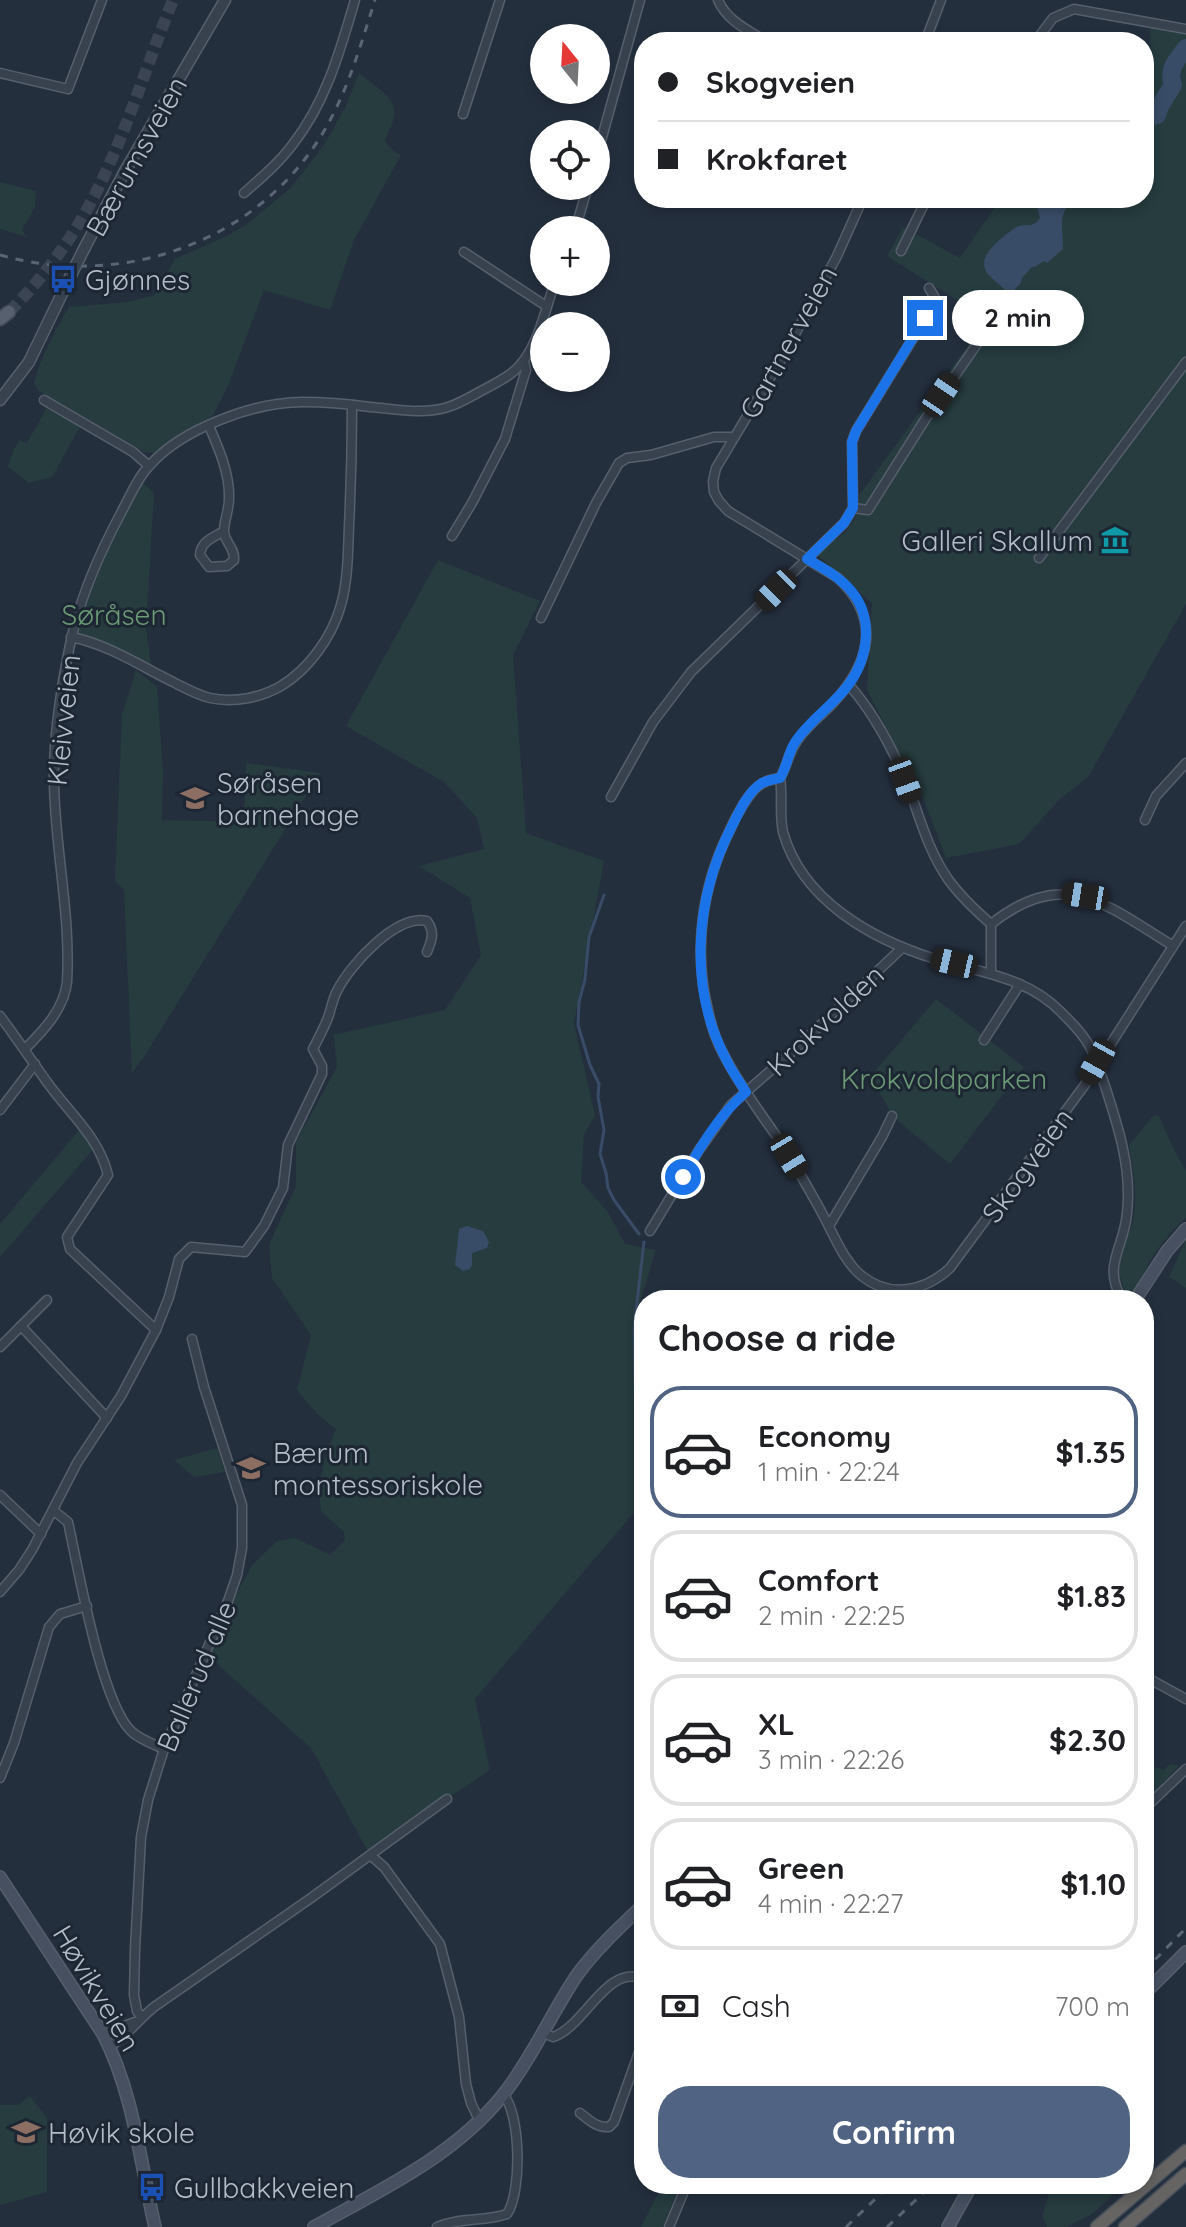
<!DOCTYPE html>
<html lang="en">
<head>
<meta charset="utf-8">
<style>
	:root { --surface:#fff; --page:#f2f2f2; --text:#202124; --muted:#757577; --line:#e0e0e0; --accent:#506383 }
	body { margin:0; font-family:Quicksand,sans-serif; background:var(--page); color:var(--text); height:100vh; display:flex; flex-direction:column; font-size:30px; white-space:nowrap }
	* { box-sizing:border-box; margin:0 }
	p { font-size:26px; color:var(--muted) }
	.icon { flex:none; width:44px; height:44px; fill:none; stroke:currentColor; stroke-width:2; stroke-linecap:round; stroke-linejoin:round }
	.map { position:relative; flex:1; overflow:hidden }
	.drawer { position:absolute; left:634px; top:1290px; width:520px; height:904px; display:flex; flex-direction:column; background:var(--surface); border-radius:32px; box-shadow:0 4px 12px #0003 }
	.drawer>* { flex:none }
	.hud { position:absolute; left:634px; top:32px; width:520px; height:176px; border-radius:32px; box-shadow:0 4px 12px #0003; display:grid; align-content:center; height:176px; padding:0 24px; background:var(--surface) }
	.needle { width:52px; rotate:342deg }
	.tools { position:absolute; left:530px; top:24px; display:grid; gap:16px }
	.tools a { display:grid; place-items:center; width:80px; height:80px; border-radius:50%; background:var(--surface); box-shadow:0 4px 12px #0003; font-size:40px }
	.end { position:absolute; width:36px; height:36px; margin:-18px; border:10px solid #1a73e8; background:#fff; box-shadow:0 0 0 4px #fff }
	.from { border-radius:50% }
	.bubble { position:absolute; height:56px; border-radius:28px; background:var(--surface); box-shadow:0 4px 12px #0003; font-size:26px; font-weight:700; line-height:56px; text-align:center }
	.car { position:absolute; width:24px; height:48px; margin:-24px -12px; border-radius:10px; box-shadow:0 0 6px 2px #0007; background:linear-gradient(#222 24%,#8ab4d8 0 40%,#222 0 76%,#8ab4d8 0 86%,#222 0) }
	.hud b { display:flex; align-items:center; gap:28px; height:76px; font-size:30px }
	.hud b+b { border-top:2px solid var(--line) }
	.hud i { width:20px; height:20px; background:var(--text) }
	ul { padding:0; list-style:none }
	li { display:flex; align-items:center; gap:24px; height:132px; margin:0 16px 12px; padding:0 8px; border:4px solid var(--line); border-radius:32px }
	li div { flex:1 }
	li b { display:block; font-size:30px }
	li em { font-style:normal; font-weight:700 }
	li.current { border-color:var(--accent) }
	li>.icon { width:72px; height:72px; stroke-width:1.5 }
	h2 { padding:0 24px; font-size:36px; line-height:96px }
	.pay { display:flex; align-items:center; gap:20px; height:88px; padding:0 24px; font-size:30px }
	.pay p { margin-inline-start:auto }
	.action { display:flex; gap:16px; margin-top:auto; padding:16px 24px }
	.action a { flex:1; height:92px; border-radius:32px; background:var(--accent); color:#fff; font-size:32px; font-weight:700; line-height:92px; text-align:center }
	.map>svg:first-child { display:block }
	.green { fill:#263c3f }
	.water { fill:#394c67 }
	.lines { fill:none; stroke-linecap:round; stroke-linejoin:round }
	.stream { stroke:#394c67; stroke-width:3 }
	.river { stroke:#394c67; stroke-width:18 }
	.primary-tunnel { stroke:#3a4453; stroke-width:12; stroke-dasharray:12 6; stroke-linecap:butt }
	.minor-casing { stroke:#565f6c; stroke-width:11 }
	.tertiary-casing { stroke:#565f6c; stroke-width:13 }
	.secondary-casing { stroke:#565f6c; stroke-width:14 }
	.primary-casing { stroke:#414a57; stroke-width:15 }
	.trunk-casing { stroke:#434c59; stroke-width:15 }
	.minor { stroke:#38414e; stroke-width:8 }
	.tertiary { stroke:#38414e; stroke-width:10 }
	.secondary { stroke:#465061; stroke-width:11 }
	.primary { stroke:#56606e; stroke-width:12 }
	.trunk { stroke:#656462; stroke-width:12 }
	.rail { stroke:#5a6575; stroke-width:3; stroke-dasharray:8 8; stroke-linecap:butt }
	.tertiary-bridge-casing { stroke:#565f6c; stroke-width:13; stroke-linecap:butt }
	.tertiary-bridge { stroke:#38414e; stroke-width:10 }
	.route { stroke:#1a73e8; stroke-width:10 }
	.labels { text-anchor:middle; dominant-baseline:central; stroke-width:6; stroke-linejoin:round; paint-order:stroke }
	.street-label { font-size:28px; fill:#b4bcc9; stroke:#1d2633 }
	.poi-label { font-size:28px; fill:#b4bcc9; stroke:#1d2633; text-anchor:start }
	.park-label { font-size:28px; fill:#6b9a76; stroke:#1d2633 }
</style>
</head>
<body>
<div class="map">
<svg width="1186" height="2227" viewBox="0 0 1186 2227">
	<rect width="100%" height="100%" fill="#242f3e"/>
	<g class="green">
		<path d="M1150,28L1186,33V604L1088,777L1060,799L1019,844L946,858L925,803L867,690L872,603L816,554L843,534L855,519L860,494L987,319L887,256L903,227L960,258L1001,198H1144V78L1151,60Z"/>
		<path d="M359,73C372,85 398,96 394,117C392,126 387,133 385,142L395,152L401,155L354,240L330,310L264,290L228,386L212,417L154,453L144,452L39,391L34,383C41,356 55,331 69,307L128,302L155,295L175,259L229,235L247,224L289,189L306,169L327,140L346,106Z"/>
		<path d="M0,182L36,191L35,207L22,230L27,237L0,229Z"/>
		<path d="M48,406L82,423L52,477L29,483L8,467L13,451L20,440L27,443Z"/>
		<path d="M143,483L154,493L146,627L152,671L73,634L97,565Z"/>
		<path d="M438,560L540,601L513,655L526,833L604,861L574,1023L595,1116L584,1134L581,1182L608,1212L625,1244L656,1250L640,1302L644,1501L475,1699L490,1770L447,1799L370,1855L311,1748L206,1654L215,1633L253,1564L277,1541L295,1538L330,1555L345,1540L344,1532L321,1511C317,1483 324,1455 336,1429L317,1414L297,1390L311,1335L272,1278L269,1245L296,1186V1142L337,1067L334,1035L445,1010L481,955L470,898L419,866L484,849L477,818L444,782L346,726Z"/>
		<path d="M136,670L157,687L163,770L162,820L244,822L246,763L320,773L144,1057L132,1073L124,890L115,881L122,715Z"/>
		<path d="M936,999L1024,1067L950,1164L892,1116L871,1076Z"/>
		<path d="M1154,1115L1159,1116L1175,1152L1186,1171V1218C1160,1240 1144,1268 1132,1300H1127C1126,1290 1119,1278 1119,1270C1119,1256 1129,1235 1133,1221C1138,1195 1133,1170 1129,1145Z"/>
		<path d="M80,1129L95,1147L0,1257V1224Z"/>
		<path d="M1186,1239V1288L1169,1277Z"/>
		<path d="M217,1448L225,1472L194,1477L174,1460Z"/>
		<path d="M1171,1764L1179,1766L1144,1803V1771L1150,1765L1163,1770Z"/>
		<path d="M30,2096L47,2118V2192L0,2205V2105H18Z"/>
		<path d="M654,2184H680L663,2227H641L661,2188Z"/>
		<path d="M1052,2184H1115L1119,2189L1092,2214L1067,2227H1047L1042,2216Z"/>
	</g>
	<g class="water">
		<path d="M1039,198H1073V201C1057,212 1063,231 1063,249L1047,263L1044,261L1035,267H1032L1022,278L1020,284L1014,290L1006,291C1000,285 992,279 987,273C975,255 1003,237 1015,228C1026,221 1030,231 1040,218L1037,206Z"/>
		<path d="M467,1226L483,1231L489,1242L487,1248L472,1253V1265L470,1269L463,1271L455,1265L459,1229Z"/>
	</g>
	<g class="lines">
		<g class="stream">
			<path d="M604,895L589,937L585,979L579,1002L578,1025L590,1065L599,1084L598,1097L604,1130L600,1154L606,1173L608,1188L614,1200L639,1234"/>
			<path d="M637,1493L634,1328L644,1242"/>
		</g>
		<path class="river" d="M1144,119L1157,115L1160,106L1173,85C1167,69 1177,60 1186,48"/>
		<path class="primary-tunnel" d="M9,312C38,283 63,251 84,215C122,148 144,71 173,0"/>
		<defs>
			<g id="minor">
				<path d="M718,0C727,21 748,30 767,42"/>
				<path d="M925,42L941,0"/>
				<path d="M1035,42L1053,18L1074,9L1186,29"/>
				<path d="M0,73L68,89L102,0"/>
				<path d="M463,114L500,0"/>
				<path d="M596,159L640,0"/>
				<path d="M244,193C261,178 279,163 293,144C326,102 340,51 355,0"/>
				<path d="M863,198L837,256L785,353L716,468L713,481L714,492L719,501L728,511L838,578C882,619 870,663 833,703C821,716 804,728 795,744C788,754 787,767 780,778C774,779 768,780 763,783C749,790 735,818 729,832C702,887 693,950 708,1010C711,1025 716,1041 724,1055C742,1091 769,1123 790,1157C801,1176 813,1196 823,1215C834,1235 844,1262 862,1276C891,1299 925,1291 950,1268L1084,1086L1186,926"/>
				<path d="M712,199L713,198"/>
				<path d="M575,230L588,186"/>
				<path d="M901,251L927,198"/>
				<path d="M464,252L546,306"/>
				<path d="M44,400L133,452L149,466"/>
				<path d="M209,426C219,449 230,474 229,499C229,510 224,521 224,531C224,542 235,547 234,560L227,566L209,567L200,555C201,541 213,538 224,531"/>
				<path d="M853,508L868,510L926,418L988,328"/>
				<path d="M452,536L472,503L505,439L526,370L524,361"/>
				<path d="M1039,558L1186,362"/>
				<path d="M541,618L596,503L619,463L627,458L651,455L714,437H734"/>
				<path d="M71,637C107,644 139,665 171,681C183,687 197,695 210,698C234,703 260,698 281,686C309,669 332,637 341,605C348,580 348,552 349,526C351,486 352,445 352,405"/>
				<path d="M849,685C873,712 892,748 906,781C919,814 927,849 948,879C960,896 975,910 991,924"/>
				<path d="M780,778C783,796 779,814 783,832C802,900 871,939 935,959C979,972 1027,977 1061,1012C1072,1023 1084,1035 1091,1049C1097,1060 1100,1072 1104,1083C1118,1126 1132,1168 1127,1213C1124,1249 1102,1264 1122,1300"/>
				<path d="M611,797L653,722L691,672L844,523L853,508L852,442L856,431L934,304V296L929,288"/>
				<path d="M1145,820L1156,796L1186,763"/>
				<path d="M991,924C1065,866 1105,904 1173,946"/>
				<path d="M991,924V972"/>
				<path d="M0,1016C16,1037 31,1060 47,1082C69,1113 99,1137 108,1175L67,1237L70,1249L156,1330"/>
				<path d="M984,1040L1020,984"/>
				<path d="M25,1049C44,1030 64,1009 67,982C71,916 55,849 54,783C53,735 61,687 71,640C81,594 100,552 122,511C130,496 138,477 150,465C183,428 255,402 303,402C325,402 348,404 370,407C395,409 423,415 448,407C461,403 473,395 485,389C499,381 515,374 524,360C540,338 546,307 555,282"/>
				<path d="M0,1110L35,1064"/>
				<path d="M829,1226L882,1137L892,1116"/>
				<path d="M650,1231L699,1150L731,1105L793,1051L902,948"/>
				<path d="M47,1300L21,1326L107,1418"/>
				<path d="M0,1347L21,1326"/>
				<path d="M0,1495L41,1534"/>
				<path d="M54,1511L68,1522C78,1567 101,1702 131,1731C139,1739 153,1744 164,1749"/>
				<path d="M0,1592L19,1570L32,1550L77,1463L121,1396L156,1330L169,1297L179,1259L191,1247L245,1252L264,1226L283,1188L288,1145L322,1074V1066L313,1049C318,1039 323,1030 327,1020C331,1011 332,1000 337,991C350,965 396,914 427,921C435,932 432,940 427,952"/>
				<path d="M1144,1676L1186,1699"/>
				<path d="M0,1778L14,1743L49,1627L60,1614L87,1606"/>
				<path d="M1144,1809L1186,1769"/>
				<path d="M370,1855L384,1867L440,1944L459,2017L466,2084L471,2103L479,2120"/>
				<path d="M141,2017L137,2011L134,1995L135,1949L141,1837L148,1800L164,1749L228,1601L237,1575L242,1548V1505L204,1387L192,1339"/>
				<path d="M543,2033L553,2037C585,2027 606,1963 644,1979"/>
				<path d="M103,2034L135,2022"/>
				<path d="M109,2047C127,2036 138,2020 154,2007L311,1898L447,1799"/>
				<path d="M580,2113C589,2120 597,2128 609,2127L614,2122L644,2038"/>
				<path d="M437,2227C460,2217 484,2222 507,2214C522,2192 521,2114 503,2094"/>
				<path d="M669,2227L687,2184"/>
			</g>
			<g id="tertiary">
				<path d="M85,247L125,171L225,0"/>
				<path d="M0,400L29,362L71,275"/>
			</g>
			<g id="secondary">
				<path d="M1135,1300L1167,1251L1186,1229"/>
				<path d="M0,1877L103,2034C134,2094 140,2162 155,2227"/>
				<path d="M1144,1994L1186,1952"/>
				<path d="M314,2227C381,2190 454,2156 503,2095C532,2058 551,2014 577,1975C596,1949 621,1926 644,1904"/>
				<path d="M948,2227L972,2184"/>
			</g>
			<path id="primary" d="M0,319L9,312"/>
			<g id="trunk">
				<path d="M1097,2227L1186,2151"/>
				<path d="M1125,2227L1186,2174"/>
			</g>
		</defs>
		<use href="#minor" class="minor-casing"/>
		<use href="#tertiary" class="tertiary-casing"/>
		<use href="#secondary" class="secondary-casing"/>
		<use href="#primary" class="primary-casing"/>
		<use href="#trunk" class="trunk-casing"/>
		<use href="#minor" class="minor"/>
		<use href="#tertiary" class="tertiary"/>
		<use href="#secondary" class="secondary"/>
		<use href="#primary" class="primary"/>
		<use href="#trunk" class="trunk"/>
		<g class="rail">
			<path d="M0,255C120,289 254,244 321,136C347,94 360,47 375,0"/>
			<path d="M1144,1971L1186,1928"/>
			<path d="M846,2227L891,2184"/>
			<path d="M887,2227L933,2184"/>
		</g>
		<defs>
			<path id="tertiary-bridge" d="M71,275L85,247"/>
		</defs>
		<use href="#tertiary-bridge" class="tertiary-bridge-casing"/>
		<use href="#tertiary-bridge" class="tertiary-bridge"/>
	</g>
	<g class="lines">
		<path class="route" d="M683,1177C701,1146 719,1115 746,1092C738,1080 730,1068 724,1055C688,984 696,897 731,828C738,814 748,791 762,783C768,780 774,779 780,778C787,767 788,754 794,744C808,721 833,706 849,684C868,658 874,619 852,592C840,577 823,568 807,559L844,523L853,508L852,442L856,431L925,318"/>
	</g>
	<defs>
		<symbol id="bus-bare" viewBox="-9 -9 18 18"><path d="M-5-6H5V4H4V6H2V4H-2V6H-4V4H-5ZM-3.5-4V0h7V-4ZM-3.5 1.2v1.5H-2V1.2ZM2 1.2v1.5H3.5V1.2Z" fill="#1a4fb4" stroke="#1d2633" stroke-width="2.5" paint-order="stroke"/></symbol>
		<symbol id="museum-bare" viewBox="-9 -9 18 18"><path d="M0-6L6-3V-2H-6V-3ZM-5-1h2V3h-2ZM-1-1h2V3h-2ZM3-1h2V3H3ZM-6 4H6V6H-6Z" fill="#0f9aa8" stroke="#1d2633" stroke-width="2.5" paint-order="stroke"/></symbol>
		<symbol id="school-bare" viewBox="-9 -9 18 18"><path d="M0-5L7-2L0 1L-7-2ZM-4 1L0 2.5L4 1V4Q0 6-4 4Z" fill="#8d6e63" stroke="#1d2633" stroke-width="2.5" paint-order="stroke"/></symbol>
	</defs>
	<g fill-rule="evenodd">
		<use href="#bus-bare" x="43" y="259" width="40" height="40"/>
		<use href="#museum-bare" x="1095" y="520" width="40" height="40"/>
		<use href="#school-bare" x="175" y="778" width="40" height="40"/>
		<use href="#school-bare" x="231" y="1448" width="40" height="40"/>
		<use href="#school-bare" x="6" y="2112" width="40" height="40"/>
		<use href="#bus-bare" x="132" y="2167" width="40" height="40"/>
	</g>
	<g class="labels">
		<g class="street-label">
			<text transform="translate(136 156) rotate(-61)">Bærumsveien</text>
			<text transform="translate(788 342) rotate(-61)">Gartnerveien</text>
			<text transform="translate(63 720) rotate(-84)">Kleivveien</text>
			<text transform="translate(825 1020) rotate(-43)">Krokvolden</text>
			<text transform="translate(1027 1165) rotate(-54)">Skogveien</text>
			<text transform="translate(196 1676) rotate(-67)">Ballerud alle</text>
			<text transform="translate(97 1988) rotate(59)">Høvikveien</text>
		</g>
		<g class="poi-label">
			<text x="85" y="279">Gjønnes</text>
			<text x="1093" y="540" text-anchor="end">Galleri Skallum</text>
			<text x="217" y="782">Søråsen<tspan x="217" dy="32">barnehage</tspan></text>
			<text x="273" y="1452">Bærum<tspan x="273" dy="32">montessoriskole</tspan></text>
			<text x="48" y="2132">Høvik skole</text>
			<text x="174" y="2187">Gullbakkveien</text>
		</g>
		<g class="park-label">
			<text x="114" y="614">Søråsen</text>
			<text x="944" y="1078">Krokvoldparken</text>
		</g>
	</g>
</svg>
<div class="tools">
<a><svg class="needle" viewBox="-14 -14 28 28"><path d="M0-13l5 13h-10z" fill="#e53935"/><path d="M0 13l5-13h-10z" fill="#757577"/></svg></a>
<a><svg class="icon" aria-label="locate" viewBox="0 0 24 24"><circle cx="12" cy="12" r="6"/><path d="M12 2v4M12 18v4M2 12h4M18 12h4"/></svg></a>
<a>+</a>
<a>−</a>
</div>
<i class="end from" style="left:683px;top:1177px"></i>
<i class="end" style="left:925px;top:318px"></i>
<div class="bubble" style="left:952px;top:290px;width:132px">2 min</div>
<i class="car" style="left:941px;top:395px;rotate:34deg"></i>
<i class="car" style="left:776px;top:590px;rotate:225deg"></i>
<i class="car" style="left:905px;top:780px;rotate:160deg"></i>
<i class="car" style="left:1085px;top:896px;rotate:279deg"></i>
<i class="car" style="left:954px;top:963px;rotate:283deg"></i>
<i class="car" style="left:1097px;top:1062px;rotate:209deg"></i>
<i class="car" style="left:789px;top:1156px;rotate:149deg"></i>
<div class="hud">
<b><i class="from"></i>Skogveien</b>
<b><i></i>Krokfaret</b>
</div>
<section class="drawer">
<h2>Choose a ride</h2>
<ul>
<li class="current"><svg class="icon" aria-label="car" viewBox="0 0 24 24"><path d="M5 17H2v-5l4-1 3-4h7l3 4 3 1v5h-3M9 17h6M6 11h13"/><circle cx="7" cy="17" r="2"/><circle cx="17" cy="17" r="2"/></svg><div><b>Economy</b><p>1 min · 22:24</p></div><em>$1.35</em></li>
<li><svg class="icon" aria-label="car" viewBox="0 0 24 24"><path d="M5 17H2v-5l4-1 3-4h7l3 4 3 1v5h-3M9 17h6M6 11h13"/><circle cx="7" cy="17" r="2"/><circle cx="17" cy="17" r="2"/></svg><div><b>Comfort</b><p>2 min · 22:25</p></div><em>$1.83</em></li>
<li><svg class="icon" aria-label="car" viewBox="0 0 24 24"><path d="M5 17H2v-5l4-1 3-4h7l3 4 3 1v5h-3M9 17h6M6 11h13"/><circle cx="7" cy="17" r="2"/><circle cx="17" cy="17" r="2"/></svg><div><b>XL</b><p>3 min · 22:26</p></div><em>$2.30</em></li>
<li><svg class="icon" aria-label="car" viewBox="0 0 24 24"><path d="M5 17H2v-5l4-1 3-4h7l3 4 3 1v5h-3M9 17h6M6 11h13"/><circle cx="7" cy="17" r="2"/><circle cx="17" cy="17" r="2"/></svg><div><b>Green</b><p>4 min · 22:27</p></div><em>$1.10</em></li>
</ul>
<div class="pay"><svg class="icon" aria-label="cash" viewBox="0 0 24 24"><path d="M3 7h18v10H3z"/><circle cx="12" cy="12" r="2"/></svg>Cash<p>700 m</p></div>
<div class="action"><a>Confirm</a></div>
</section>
</div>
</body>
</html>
